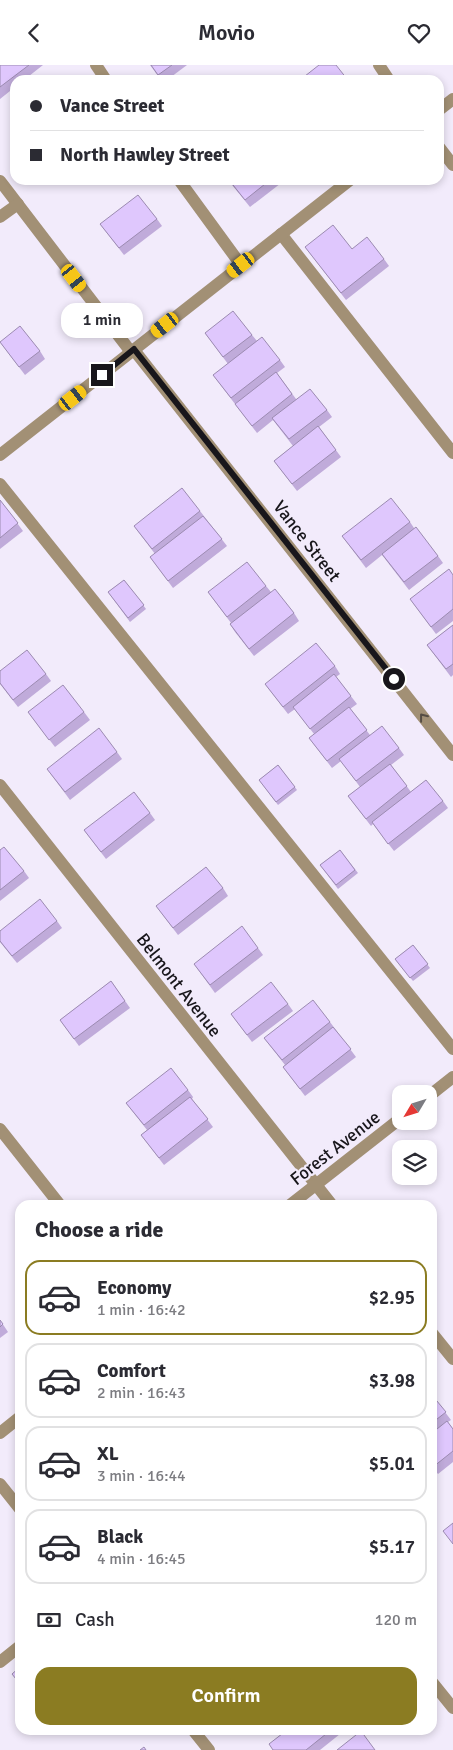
<!DOCTYPE html>
<html lang="en">
<head>
<meta charset="utf-8">
<style>
	:root { --surface:#fff; --page:#f7f7f7; --text:#2b2b33; --muted:#7c7c81; --line:#e1e1e2; --accent:#8b7c22 }
	body { margin:0; font-family:Signika,sans-serif; background:var(--page); color:var(--text); height:100vh; display:flex; flex-direction:column; font-size:19px; white-space:nowrap }
	* { box-sizing:border-box; margin:0 }
	p { font-size:16px; color:var(--muted) }
	.icon { flex:none; width:28px; height:28px; fill:none; stroke:currentColor; stroke-width:2; stroke-linecap:round; stroke-linejoin:round }
	.map { position:relative; flex:1; overflow:hidden }
	.sheet { position:absolute; left:15px; top:1135px; width:422px; height:535px; display:flex; flex-direction:column; background:var(--surface); border-radius:15px; box-shadow:0 2px 8px #0003 }
	.sheet>* { flex:none }
	.banner { position:absolute; left:10px; top:10px; width:434px; height:110px; border-radius:15px; box-shadow:0 2px 8px #0003; display:grid; align-content:center; height:110px; padding:0 20px; background:var(--surface) }
	.needle { width:32px; rotate:232deg }
	.buttons { position:absolute; left:392px; top:1020px; display:grid; gap:10px }
	.buttons a { display:grid; place-items:center; width:45px; height:45px; border-radius:10px; background:var(--surface); box-shadow:0 2px 8px #0003; font-size:25px }
	.end { position:absolute; width:22px; height:22px; margin:-11px; border:6px solid #18161b; background:#fff; box-shadow:0 0 0 2px #fff }
	.from { border-radius:50% }
	.bubble { position:absolute; height:35px; border-radius:15px; background:var(--surface); box-shadow:0 2px 8px #0003; font-size:16px; font-weight:600; line-height:35px; text-align:center }
	.car { position:absolute; width:15px; height:30px; margin:-15px -8px; border-radius:6px; box-shadow:0 0 4px 1px #0007; background:linear-gradient(#f5c518 24%,#345 0 40%,#f5c518 0 76%,#345 0 86%,#f5c518 0) }
	.banner b { display:flex; align-items:center; gap:18px; height:48px; font-size:19px }
	.banner b+b { border-top:1px solid var(--line) }
	.banner i { width:12px; height:12px; background:var(--text) }
	ul { padding:0; list-style:none }
	li { display:flex; align-items:center; gap:15px; height:75px; margin:0 10px 8px; padding:0 10px; border:2px solid var(--line); border-radius:15px }
	li div { flex:1 }
	li b { display:block; font-size:19px }
	li em { font-style:normal; font-weight:600 }
	li.current { border-color:var(--accent) }
	li>.icon { width:45px; height:45px; stroke-width:1.5 }
	h2 { padding:0 20px; font-size:22px; line-height:60px }
	.pay { display:flex; align-items:center; gap:12px; height:55px; padding:0 20px; font-size:19px }
	.pay p { margin-inline-start:auto }
	.cta { display:flex; gap:10px; margin-top:auto; padding:10px 20px }
	.cta a { flex:1; height:58px; border-radius:15px; background:var(--accent); color:#fff; font-size:20px; font-weight:600; line-height:58px; text-align:center }
	header { display:flex; justify-content:space-between; align-items:center; height:65px; padding:0 20px; background:var(--surface); font-size:22px; font-weight:600 }
	.map>svg:first-child { display:block }
	.lines { fill:none; stroke-linecap:round; stroke-linejoin:round }
	.minor { stroke:#a29075; stroke-width:12 }
	.wall { fill:#c0abda }
	.building { fill:#dfc7fd; stroke:#9c8bb1 }
	.oneway { stroke:#564d44 }
	.route { stroke:#18161b; stroke-width:6 }
	.labels { text-anchor:middle; dominant-baseline:central; stroke-width:4.5; stroke-linejoin:round; paint-order:stroke }
	.street-label { font-size:18px; fill:#18161b; stroke:#f2ebfb }
</style>
</head>
<body>
<header><svg class="icon" aria-label="back" viewBox="0 0 24 24"><path d="M15 5l-7 7 7 7"/></svg>Movio<svg class="icon" aria-label="heart" viewBox="0 0 24 24"><path d="M12 20l-8-8c-3-5 5-10 8-4 3-6 11-1 8 4z"/></svg></header>
<div class="map">
<svg width="453" height="1685" viewBox="0 0 453 1685">
	<rect width="100%" height="100%" fill="#f2ebfb"/>
	<g class="lines">
		<g class="minor">
			<path d="M96,0L106,15"/>
			<path d="M379,0L389,15"/>
			<path d="M439,45L453,34"/>
			<path d="M439,82L453,100"/>
			<path d="M179,115L241,200"/>
			<path d="M0,116L131,287"/>
			<path d="M0,152L18,139"/>
			<path d="M281,169L453,388"/>
			<path d="M134,285L453,690"/>
			<path d="M0,390L350,115"/>
			<path d="M0,419L453,984"/>
			<path d="M0,720L332,1140"/>
			<path d="M429,1031L453,1012"/>
			<path d="M0,1064L60,1140"/>
			<path d="M290,1140L401,1053"/>
			<path d="M432,1268L453,1294"/>
			<path d="M0,1368L20,1352"/>
			<path d="M0,1419L20,1444"/>
			<path d="M0,1597L20,1581"/>
			<path d="M432,1617L453,1643"/>
			<path d="M193,1665L209,1685"/>
		</g>
	</g>
	<g class="wall">
		<path d="M0,0H43L24,15H15V22L0,34Z"/>
		<path d="M150,0H187L167,15H161Z"/>
		<path d="M228,115H285L250,142Z"/>
		<path d="M157,154L162,161L124,190L100,159Z"/>
		<path d="M305,182L352,184L384,194L389,201L346,235Z"/>
		<path d="M205,268L252,270L257,276L280,295L285,302L277,308L296,334L327,345L332,352L319,362L341,392L297,426L274,396L293,381L273,355L257,368L213,310L228,299Z"/>
		<path d="M0,277L40,286L45,294L25,310Z"/>
		<path d="M0,435L23,466L0,484Z"/>
		<path d="M200,446L227,481L173,523L150,492L155,489L134,461Z"/>
		<path d="M410,457L414,463L438,491L443,498L409,525L382,490L366,503L342,471Z"/>
		<path d="M453,510V556L436,569L410,534Z"/>
		<path d="M124,515L146,544L130,557L108,527Z"/>
		<path d="M266,521L271,527L294,548L299,556L254,591L235,567L230,559L231,558L208,527Z"/>
		<path d="M453,560V610L451,612L427,580Z"/>
		<path d="M335,601L340,609L336,612L357,639L350,644L370,670L399,683L404,690L391,700L411,727L443,736L448,743L394,786L373,759L371,761L348,731L360,722L341,696L332,703L309,673L314,669L295,644L288,649L265,619Z"/>
		<path d="M0,606L46,609L51,616L18,642L0,619Z"/>
		<path d="M28,647H84L90,655L55,682Z"/>
		<path d="M117,687L122,694L70,735L47,704Z"/>
		<path d="M278,700L297,725L278,740L259,715Z"/>
		<path d="M150,748L155,755L106,794L84,765Z"/>
		<path d="M0,785L24,806L29,813L0,836Z"/>
		<path d="M340,785L358,808L338,824L320,800Z"/>
		<path d="M223,823L228,831L178,870L156,841Z"/>
		<path d="M57,856L62,863L17,898L0,877V866Z"/>
		<path d="M413,880L430,903L413,916L395,894Z"/>
		<path d="M258,883L263,890L215,928L194,899Z"/>
		<path d="M111,916L130,943L79,981L60,955Z"/>
		<path d="M288,939L293,946L252,977L231,949Z"/>
		<path d="M330,957L356,992L305,1031L283,1002L285,1000L264,973Z"/>
		<path d="M188,1025L193,1032L192,1034L213,1062L164,1100L141,1070L147,1065L126,1038Z"/>
		<path d="M0,1255L8,1267L0,1273Z"/>
		<path d="M432,1330L451,1355L448,1357L453,1364V1397L438,1409L432,1402Z"/>
		<path d="M287,1665H345L320,1685H273Z"/>
	</g>
	<g class="building">
		<path d="M0,0H29L0,22Z"/>
		<path d="M151,0H172L158,10Z"/>
		<path d="M319,0H336L347,14L346,15H300Z"/>
		<path d="M229,115H270L245,135Z"/>
		<path d="M138,130L157,154L119,183L100,159Z"/>
		<path d="M333,160L352,184L367,172L384,194L341,228L305,182Z"/>
		<path d="M233,246L252,270L223,292L205,268Z"/>
		<path d="M20,261L40,286L19,302L0,277Z"/>
		<path d="M262,272L280,295L231,333L213,310Z"/>
		<path d="M276,307L292,329L252,361L235,339Z"/>
		<path d="M310,324L327,345L289,374L272,353Z"/>
		<path d="M318,361L336,385L292,419L274,396Z"/>
		<path d="M182,423L200,446L152,484L134,461Z"/>
		<path d="M391,433L410,457L361,495L342,471Z"/>
		<path d="M0,435L18,458L0,473Z"/>
		<path d="M203,451L222,474L168,516L150,492Z"/>
		<path d="M416,462L438,491L404,517L382,489Z"/>
		<path d="M247,497L266,521L227,552L208,527Z"/>
		<path d="M449,504L453,510V544L431,562L410,534Z"/>
		<path d="M124,515L144,540L128,553L108,527Z"/>
		<path d="M275,524L294,548L249,584L230,559Z"/>
		<path d="M453,560V599L446,604L427,580Z"/>
		<path d="M316,578L335,601L283,642L265,619Z"/>
		<path d="M27,585L46,609L13,635L0,618V606Z"/>
		<path d="M334,609L351,631L310,664L293,642Z"/>
		<path d="M63,620L84,647L49,675L28,647Z"/>
		<path d="M349,642L367,665L327,696L309,673Z"/>
		<path d="M382,661L399,683L356,716L339,694Z"/>
		<path d="M99,663L117,687L65,727L47,704Z"/>
		<path d="M390,699L407,721L366,754L348,731Z"/>
		<path d="M278,700L295,722L276,737L259,715Z"/>
		<path d="M426,715L443,736L388,779L372,757Z"/>
		<path d="M134,727L150,748L101,787L84,765Z"/>
		<path d="M4,782L24,806L0,825V785Z"/>
		<path d="M340,785L355,805L336,820L320,800Z"/>
		<path d="M206,802L223,823L173,863L156,841Z"/>
		<path d="M40,834L57,856L12,891L0,876V866Z"/>
		<path d="M242,861L258,883L210,920L194,899Z"/>
		<path d="M413,880L428,899L410,913L395,894Z"/>
		<path d="M111,916L125,936L74,974L60,955Z"/>
		<path d="M271,917L288,939L247,970L231,949Z"/>
		<path d="M313,935L330,957L282,995L264,973Z"/>
		<path d="M333,962L351,984L300,1024L283,1002Z"/>
		<path d="M171,1003L188,1025L144,1060L126,1038Z"/>
		<path d="M190,1032L208,1054L159,1093L141,1070Z"/>
		<path d="M0,1255L3,1259L0,1262Z"/>
		<path d="M432,1330L446,1347L432,1358Z"/>
		<path d="M447,1356L453,1364V1386L433,1402L432,1368Z"/>
		<path d="M453,1458V1479L443,1466Z"/>
		<path d="M20,1602V1619L12,1609Z"/>
		<path d="M287,1665H331L306,1685H273L269,1679Z"/>
		<path d="M361,1666L375,1685H337Z"/>
		<path d="M144,1682L146,1685H140Z"/>
	</g>
	<defs><path id="oneway-chevron" d="M-2-3.5L2.5 0L-2 3.5" fill="none" stroke-width="1.6" stroke-linecap="round" stroke-linejoin="round" transform="scale(1.25)"/></defs>
	<use class="oneway" href="#oneway-chevron" transform="translate(423 652) rotate(-128)"/>
	<g class="lines">
		<path class="route" d="M102,310L134,284L394,614"/>
	</g>
	<g class="labels">
		<g class="street-label">
			<text transform="translate(307 476) rotate(52)">Vance Street</text>
			<text transform="translate(179 920) rotate(52)">Belmont Avenue</text>
			<text transform="translate(335 1083) rotate(-38)">Forest Avenue</text>
		</g>
	</g>
</svg>
<div class="buttons">
<a><svg class="needle" viewBox="-14 -14 28 28"><path d="M0-13l5 13h-10z" fill="#e53935"/><path d="M0 13l5-13h-10z" fill="#7c7c81"/></svg></a>
<a><svg class="icon" aria-label="layers" viewBox="0 0 24 24"><path d="M12 4l9 5-9 5-9-5zM3 14l9 5 9-5"/></svg></a>
</div>
<i class="end from" style="left:394px;top:614px"></i>
<i class="end" style="left:102px;top:310px"></i>
<div class="bubble" style="left:61px;top:238px;width:82px">1 min</div>
<i class="car" style="left:241px;top:200px;rotate:232deg"></i>
<i class="car" style="left:74px;top:213px;rotate:143deg"></i>
<i class="car" style="left:165px;top:260px;rotate:232deg"></i>
<i class="car" style="left:73px;top:333px;rotate:52deg"></i>
<div class="banner">
<b><i class="from"></i>Vance Street</b>
<b><i></i>North Hawley Street</b>
</div>
<section class="sheet">
<h2>Choose a ride</h2>
<ul>
<li class="current"><svg class="icon" aria-label="car" viewBox="0 0 24 24"><path d="M5 17H2v-5l4-1 3-4h7l3 4 3 1v5h-3M9 17h6M6 11h13"/><circle cx="7" cy="17" r="2"/><circle cx="17" cy="17" r="2"/></svg><div><b>Economy</b><p>1 min · 16:42</p></div><em>$2.95</em></li>
<li><svg class="icon" aria-label="car" viewBox="0 0 24 24"><path d="M5 17H2v-5l4-1 3-4h7l3 4 3 1v5h-3M9 17h6M6 11h13"/><circle cx="7" cy="17" r="2"/><circle cx="17" cy="17" r="2"/></svg><div><b>Comfort</b><p>2 min · 16:43</p></div><em>$3.98</em></li>
<li><svg class="icon" aria-label="car" viewBox="0 0 24 24"><path d="M5 17H2v-5l4-1 3-4h7l3 4 3 1v5h-3M9 17h6M6 11h13"/><circle cx="7" cy="17" r="2"/><circle cx="17" cy="17" r="2"/></svg><div><b>XL</b><p>3 min · 16:44</p></div><em>$5.01</em></li>
<li><svg class="icon" aria-label="car" viewBox="0 0 24 24"><path d="M5 17H2v-5l4-1 3-4h7l3 4 3 1v5h-3M9 17h6M6 11h13"/><circle cx="7" cy="17" r="2"/><circle cx="17" cy="17" r="2"/></svg><div><b>Black</b><p>4 min · 16:45</p></div><em>$5.17</em></li>
</ul>
<div class="pay"><svg class="icon" aria-label="cash" viewBox="0 0 24 24"><path d="M3 7h18v10H3z"/><circle cx="12" cy="12" r="2"/></svg>Cash<p>120 m</p></div>
<div class="cta"><a>Confirm</a></div>
</section>
</div>
</body>
</html>
